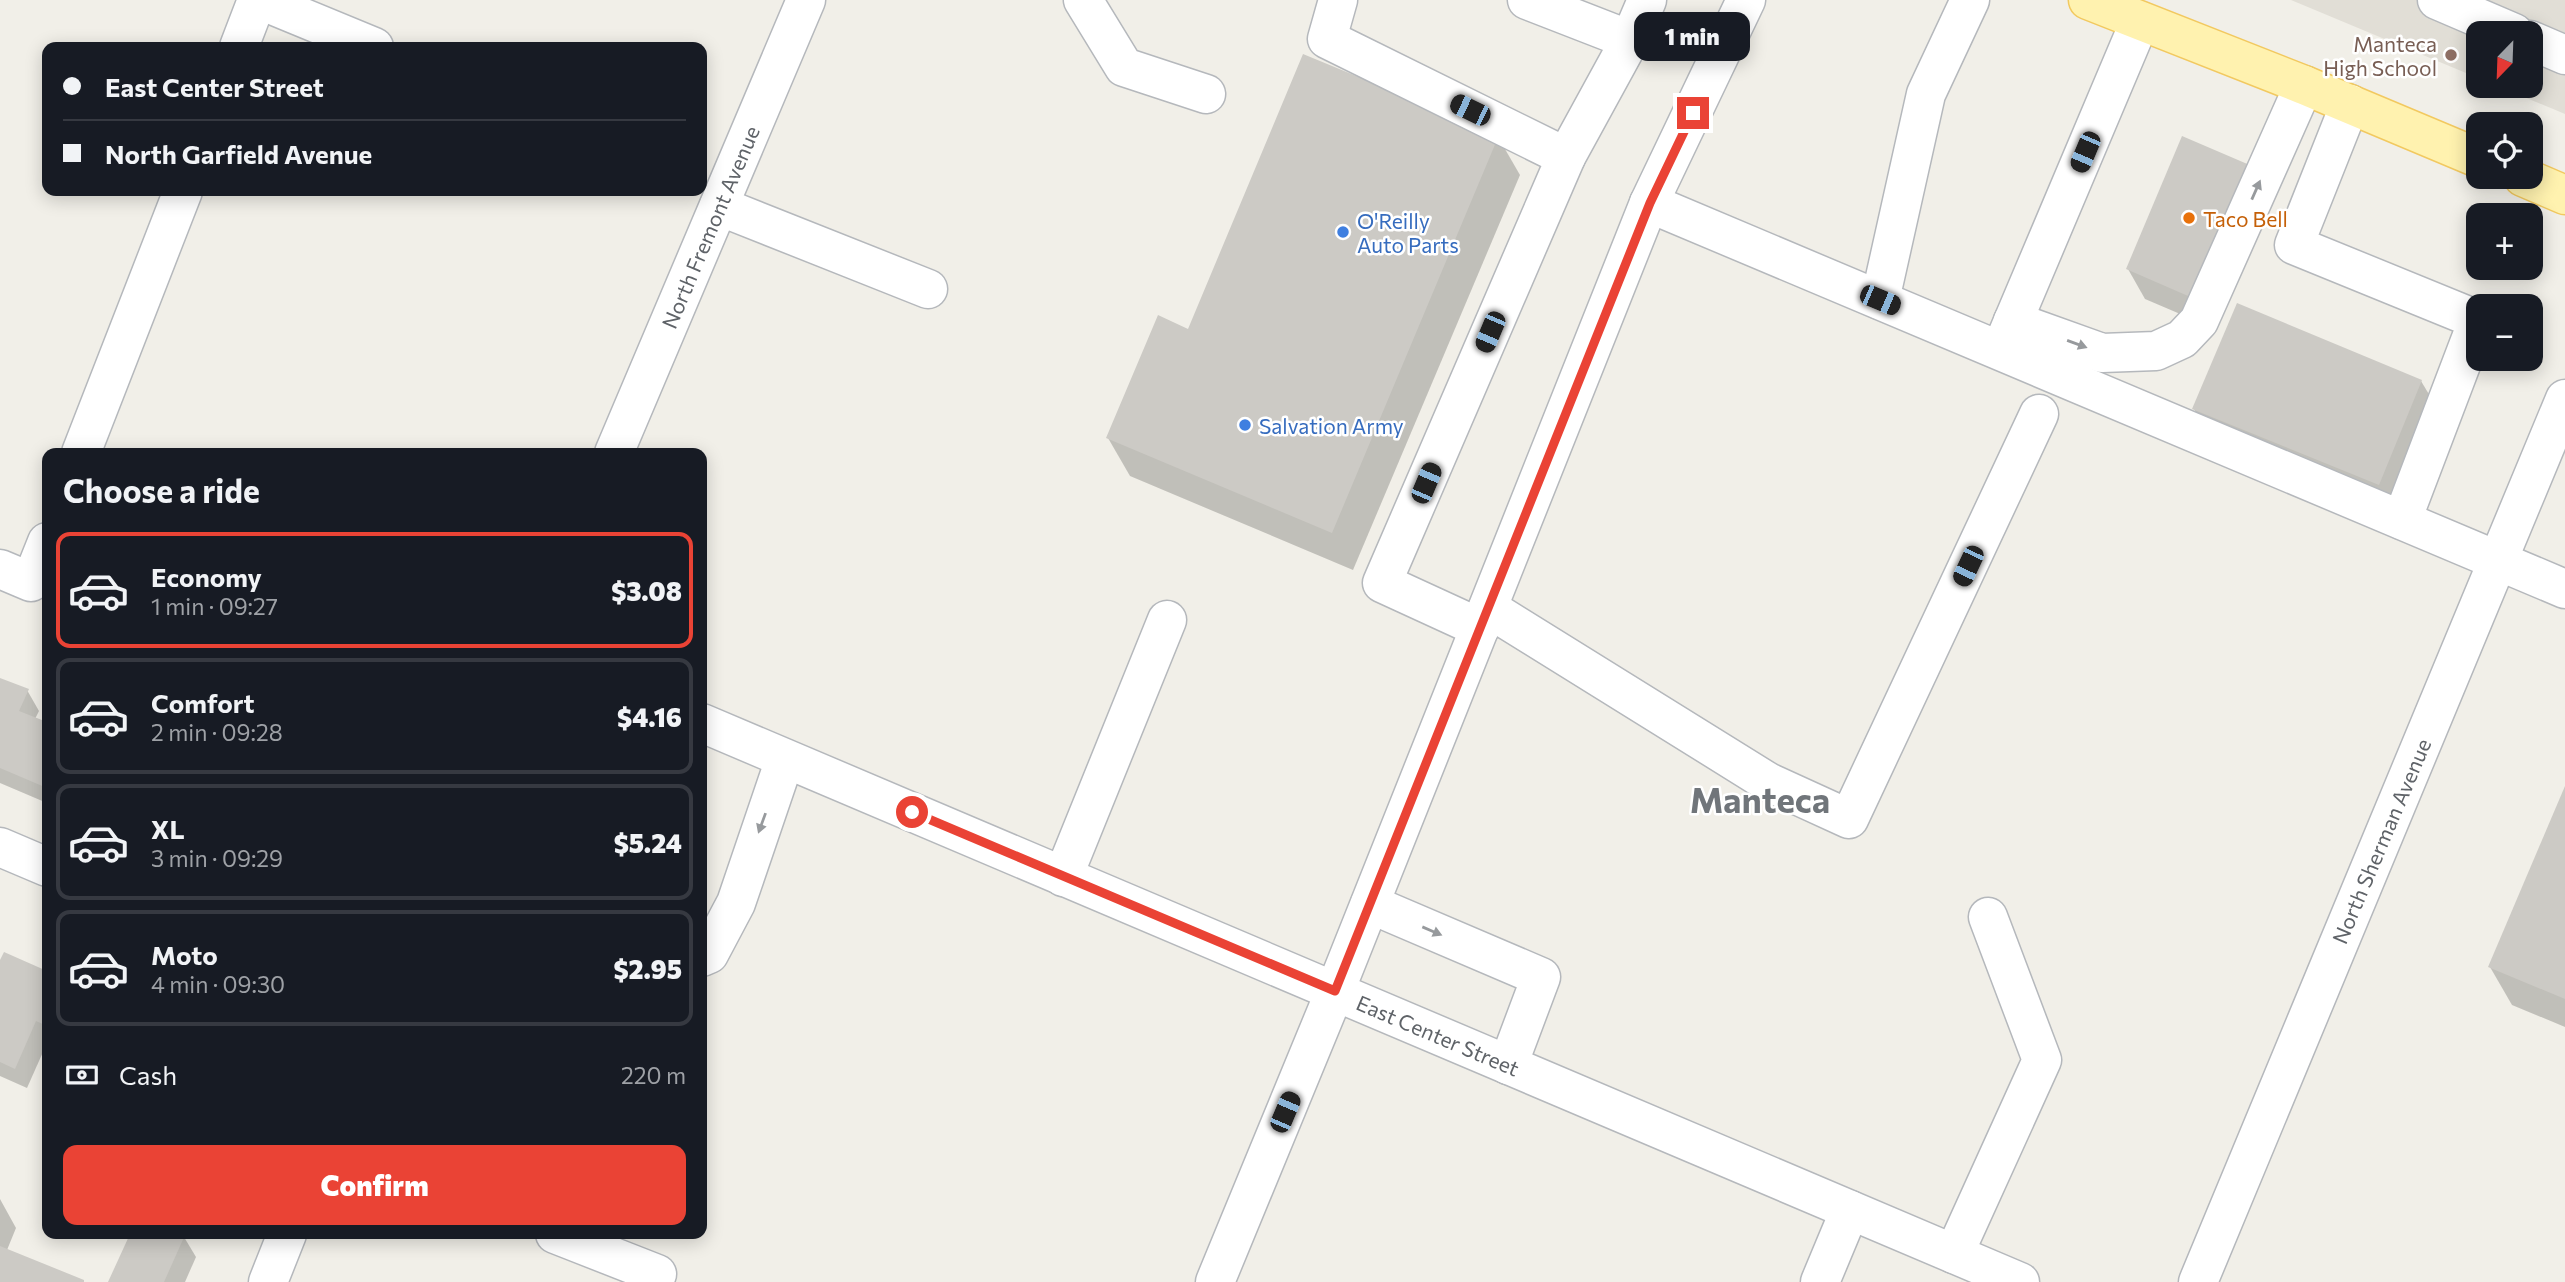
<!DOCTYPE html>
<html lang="en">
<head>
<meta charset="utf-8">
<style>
	:root { --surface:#171b24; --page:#20242c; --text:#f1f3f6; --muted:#9ea1a6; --line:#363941; --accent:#ea4335 }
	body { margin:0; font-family:Commissioner,sans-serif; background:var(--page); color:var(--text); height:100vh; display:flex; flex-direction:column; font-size:26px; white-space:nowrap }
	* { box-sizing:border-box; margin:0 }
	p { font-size:23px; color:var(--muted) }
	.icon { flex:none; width:38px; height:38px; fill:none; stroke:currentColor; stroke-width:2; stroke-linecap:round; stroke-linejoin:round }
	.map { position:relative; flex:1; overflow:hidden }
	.drawer { position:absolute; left:42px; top:448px; width:665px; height:791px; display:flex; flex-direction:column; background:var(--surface); border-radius:14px; box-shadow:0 4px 18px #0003 }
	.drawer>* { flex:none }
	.hud { position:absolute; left:42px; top:42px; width:665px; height:154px; border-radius:14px; box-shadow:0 4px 18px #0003; display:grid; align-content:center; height:154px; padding:0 21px; background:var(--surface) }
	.needle { width:46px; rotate:203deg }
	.tools { position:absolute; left:2466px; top:21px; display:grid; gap:14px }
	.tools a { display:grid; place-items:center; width:77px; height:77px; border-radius:14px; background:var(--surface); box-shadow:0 4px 18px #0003; font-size:35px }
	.end { position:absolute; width:32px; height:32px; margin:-16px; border:9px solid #ea4335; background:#fff; box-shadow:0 0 0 4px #fff }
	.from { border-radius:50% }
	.bubble { position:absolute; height:49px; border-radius:14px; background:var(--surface); box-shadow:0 4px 18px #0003; font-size:23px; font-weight:800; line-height:49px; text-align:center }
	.car { position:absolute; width:21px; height:42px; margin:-21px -10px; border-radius:9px; box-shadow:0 0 5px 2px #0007; background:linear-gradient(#222 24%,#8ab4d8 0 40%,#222 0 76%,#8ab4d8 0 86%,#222 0) }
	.hud b { display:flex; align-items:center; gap:24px; height:66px; font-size:26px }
	.hud b+b { border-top:2px solid var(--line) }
	.hud i { width:18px; height:18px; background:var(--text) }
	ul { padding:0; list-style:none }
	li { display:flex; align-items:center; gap:21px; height:116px; margin:0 14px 10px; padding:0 7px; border:4px solid var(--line); border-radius:14px }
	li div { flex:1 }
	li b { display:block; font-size:26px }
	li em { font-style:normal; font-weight:800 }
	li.on { border-color:var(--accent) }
	li>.icon { width:63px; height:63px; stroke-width:1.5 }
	h2 { padding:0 21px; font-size:32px; line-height:84px }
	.pay { display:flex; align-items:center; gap:18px; height:77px; padding:0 21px; font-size:26px }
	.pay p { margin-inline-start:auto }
	.primary-button { display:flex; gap:14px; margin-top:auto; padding:14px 21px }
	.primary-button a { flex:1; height:80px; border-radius:14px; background:var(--accent); color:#fff; font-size:28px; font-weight:800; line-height:80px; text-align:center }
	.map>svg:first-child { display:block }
	.education { fill:#e1ded6 }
	.shadow { fill:#0003 }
	.building { fill:#cccac5 }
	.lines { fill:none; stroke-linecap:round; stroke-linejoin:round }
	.minor-casing { stroke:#b5b8bc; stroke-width:41 }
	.major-casing { stroke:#f2c960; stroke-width:41 }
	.minor { stroke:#fff; stroke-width:38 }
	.major { stroke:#fff2af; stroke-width:38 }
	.oneway { fill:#979a9d }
	.route { stroke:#ea4335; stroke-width:9 }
	.education-dot { fill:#8d6e63; stroke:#fff; stroke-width:2.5 }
	.food-dot { fill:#e8710a; stroke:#fff; stroke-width:2.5 }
	.shop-dot { fill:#3f7fe0; stroke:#fff; stroke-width:2.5 }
	.labels { text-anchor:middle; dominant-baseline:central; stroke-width:5; stroke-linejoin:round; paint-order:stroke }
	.education-label { font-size:21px; fill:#785e54; stroke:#fff; text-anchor:end }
	.food-label { font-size:21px; fill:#c56008; stroke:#fff; text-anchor:start }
	.shop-label { font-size:21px; fill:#366cbe; stroke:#fff; text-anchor:start }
	.street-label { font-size:21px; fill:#5f6368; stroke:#fff }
	.town-label { font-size:35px; font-weight:bold; fill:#70757a; stroke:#fff }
</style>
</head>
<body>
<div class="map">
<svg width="2565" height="1282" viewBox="0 0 2565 1282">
	<rect width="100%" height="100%" fill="#f1efe8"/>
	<path class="education" d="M2291,0H2565V114L2498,86H2530V33H2478V78Z"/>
	<g class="shadow">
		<path d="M1498,137L1520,175L1353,570L1130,476L1108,438L1189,332Z"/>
		<path d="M2183,138L2213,328L2145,299L2128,269Z"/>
		<path d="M2421,381L2439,411L2396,514L2211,439L2194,409Z"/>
		<path d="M0,679L27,690L39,711L35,719L47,724V803L0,783Z"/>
		<path d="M2565,790V1027L2512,1005L2490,967Z"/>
		<path d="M5,954L47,973V1043L27,1088L0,1076V964Z"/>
		<path d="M0,1199L16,1228L7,1250L84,1282H0Z"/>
		<path d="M132,1234H177L184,1237L196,1257L185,1282H110Z"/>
	</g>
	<g class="building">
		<path d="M1303,54L1499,135L1332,533L1106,438L1158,315L1188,329Z"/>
		<path d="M2182,136L2252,166L2195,299L2126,269Z"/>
		<path d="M2237,303L2422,380L2379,485L2192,409Z"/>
		<path d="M0,678L29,689L19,711L47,722V788L0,768Z"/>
		<path d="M2565,786V999L2488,967Z"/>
		<path d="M4,952L47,971V1026L36,1021L15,1069L0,1062V960Z"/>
		<path d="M130,1234L185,1235L164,1282H108Z"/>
		<path d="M0,1246L84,1280V1282H0Z"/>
	</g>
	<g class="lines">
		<defs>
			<g id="minor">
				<path d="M260,0L374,47"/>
				<path d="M1083,0L1124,67L1206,94"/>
				<path d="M1338,0L1327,39L1566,157L1382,583L1480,628"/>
				<path d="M1527,0L1630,40"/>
				<path d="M2437,0L2514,33"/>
				<path d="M2530,40L2565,55"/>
				<path d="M239,47L257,0"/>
				<path d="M2350,104L2294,245L2478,320L2402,520"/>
				<path d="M1566,157L1630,40L1647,0"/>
				<path d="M1649,203L2565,589"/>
				<path d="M719,206L928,289"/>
				<path d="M1880,300L1926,94L1970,0"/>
				<path d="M2013,321L2102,353L2156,351L2182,339L2199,321L2304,85"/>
				<path d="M2003,345L2140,21"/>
				<path d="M81,453L183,191"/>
				<path d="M614,453L806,0"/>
				<path d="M0,569L31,582L47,542"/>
				<path d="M1488,608L1768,782L1849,819L2039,414"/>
				<path d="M702,723L2020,1282"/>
				<path d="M0,847L47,867"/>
				<path d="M1063,877L1167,620"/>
				<path d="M1370,904L1541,977L1508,1065"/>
				<path d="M702,957L709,954L736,903L785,759"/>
				<path d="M555,1234L657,1274"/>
				<path d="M1954,1254L2042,1060L1988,917"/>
				<path d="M268,1282L287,1234"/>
				<path d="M1215,1282L1335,991L1649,203L1746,0"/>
				<path d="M1820,1282L1850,1210"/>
				<path d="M2198,1282L2565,399"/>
			</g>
			<g id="major">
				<path d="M2088,0L2304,85L2478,158"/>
				<path d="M2523,177L2565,195"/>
			</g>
		</defs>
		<use href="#minor" class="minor-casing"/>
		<use href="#major" class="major-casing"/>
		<use href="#minor" class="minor"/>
		<use href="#major" class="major"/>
	</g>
	<defs><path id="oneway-solid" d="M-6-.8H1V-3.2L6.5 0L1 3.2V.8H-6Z" transform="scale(1.75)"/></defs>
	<g class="oneway">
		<use href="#oneway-solid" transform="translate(2256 190) rotate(-66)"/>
		<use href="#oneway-solid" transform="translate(2077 344) rotate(20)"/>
		<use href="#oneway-solid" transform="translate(762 823) rotate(110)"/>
		<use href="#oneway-solid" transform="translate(1432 931) rotate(23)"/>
	</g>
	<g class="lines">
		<path class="route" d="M912,812L1335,991L1650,203L1693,113"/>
	</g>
	<circle class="education-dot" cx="2451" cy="55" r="7"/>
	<circle class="food-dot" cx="2189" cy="218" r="7"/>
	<g class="shop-dot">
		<circle cx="1343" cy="232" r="7"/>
		<circle cx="1245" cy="425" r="7"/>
	</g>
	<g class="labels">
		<g class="education-label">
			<text x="2437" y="43">Manteca<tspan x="2437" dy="24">High School</tspan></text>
		</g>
		<g class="food-label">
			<text x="2203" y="218">Taco Bell</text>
		</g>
		<g class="shop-label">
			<text x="1357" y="220">O'Reilly<tspan x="1357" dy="24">Auto Parts</tspan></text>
			<text x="1259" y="425">Salvation Army</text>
		</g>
		<g class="street-label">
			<text transform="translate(710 227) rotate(-67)">North Fremont Avenue</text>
			<text transform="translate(2381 841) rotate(-67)">North Sherman Avenue</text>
			<text transform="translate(1438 1035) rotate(23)">East Center Street</text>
		</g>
		<g class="town-label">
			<text x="1760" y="798">Manteca</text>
		</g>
	</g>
</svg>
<div class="tools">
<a><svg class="needle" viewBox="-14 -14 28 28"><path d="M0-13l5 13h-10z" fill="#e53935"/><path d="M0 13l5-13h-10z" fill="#9ea1a6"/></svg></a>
<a><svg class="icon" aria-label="locate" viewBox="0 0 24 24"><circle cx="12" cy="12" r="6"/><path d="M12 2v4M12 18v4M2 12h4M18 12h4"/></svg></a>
<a>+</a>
<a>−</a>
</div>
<i class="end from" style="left:912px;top:812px"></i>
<i class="end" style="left:1693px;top:113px"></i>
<div class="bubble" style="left:1634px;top:12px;width:116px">1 min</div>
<i class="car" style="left:1470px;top:110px;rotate:296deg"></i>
<i class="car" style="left:2085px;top:152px;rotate:203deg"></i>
<i class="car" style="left:1880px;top:300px;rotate:113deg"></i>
<i class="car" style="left:1490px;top:332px;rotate:203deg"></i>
<i class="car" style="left:1426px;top:483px;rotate:23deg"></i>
<i class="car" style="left:1968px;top:566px;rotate:205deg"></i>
<i class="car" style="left:1285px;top:1112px;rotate:23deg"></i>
<div class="hud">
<b><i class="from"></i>East Center Street</b>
<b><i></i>North Garfield Avenue</b>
</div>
<section class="drawer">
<h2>Choose a ride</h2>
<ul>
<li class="on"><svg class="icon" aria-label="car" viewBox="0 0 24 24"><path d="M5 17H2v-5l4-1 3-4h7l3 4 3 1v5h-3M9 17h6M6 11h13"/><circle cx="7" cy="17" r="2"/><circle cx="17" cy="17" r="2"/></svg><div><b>Economy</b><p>1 min · 09:27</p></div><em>$3.08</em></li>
<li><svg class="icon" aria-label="car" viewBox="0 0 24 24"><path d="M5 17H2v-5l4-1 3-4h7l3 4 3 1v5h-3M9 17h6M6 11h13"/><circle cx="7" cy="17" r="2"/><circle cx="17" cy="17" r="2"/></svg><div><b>Comfort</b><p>2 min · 09:28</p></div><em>$4.16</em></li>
<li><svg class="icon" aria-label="car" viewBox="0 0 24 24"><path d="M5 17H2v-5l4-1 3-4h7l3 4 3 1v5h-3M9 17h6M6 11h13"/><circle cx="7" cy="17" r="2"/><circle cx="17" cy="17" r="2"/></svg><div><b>XL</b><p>3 min · 09:29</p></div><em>$5.24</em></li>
<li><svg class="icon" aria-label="car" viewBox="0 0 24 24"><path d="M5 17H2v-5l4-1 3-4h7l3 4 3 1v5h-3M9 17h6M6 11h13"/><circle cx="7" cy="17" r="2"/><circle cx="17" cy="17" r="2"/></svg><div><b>Moto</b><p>4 min · 09:30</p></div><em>$2.95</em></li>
</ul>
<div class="pay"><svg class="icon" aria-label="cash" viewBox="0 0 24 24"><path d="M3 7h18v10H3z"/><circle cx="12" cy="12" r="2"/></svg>Cash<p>220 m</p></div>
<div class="primary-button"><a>Confirm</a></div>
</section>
</div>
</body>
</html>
